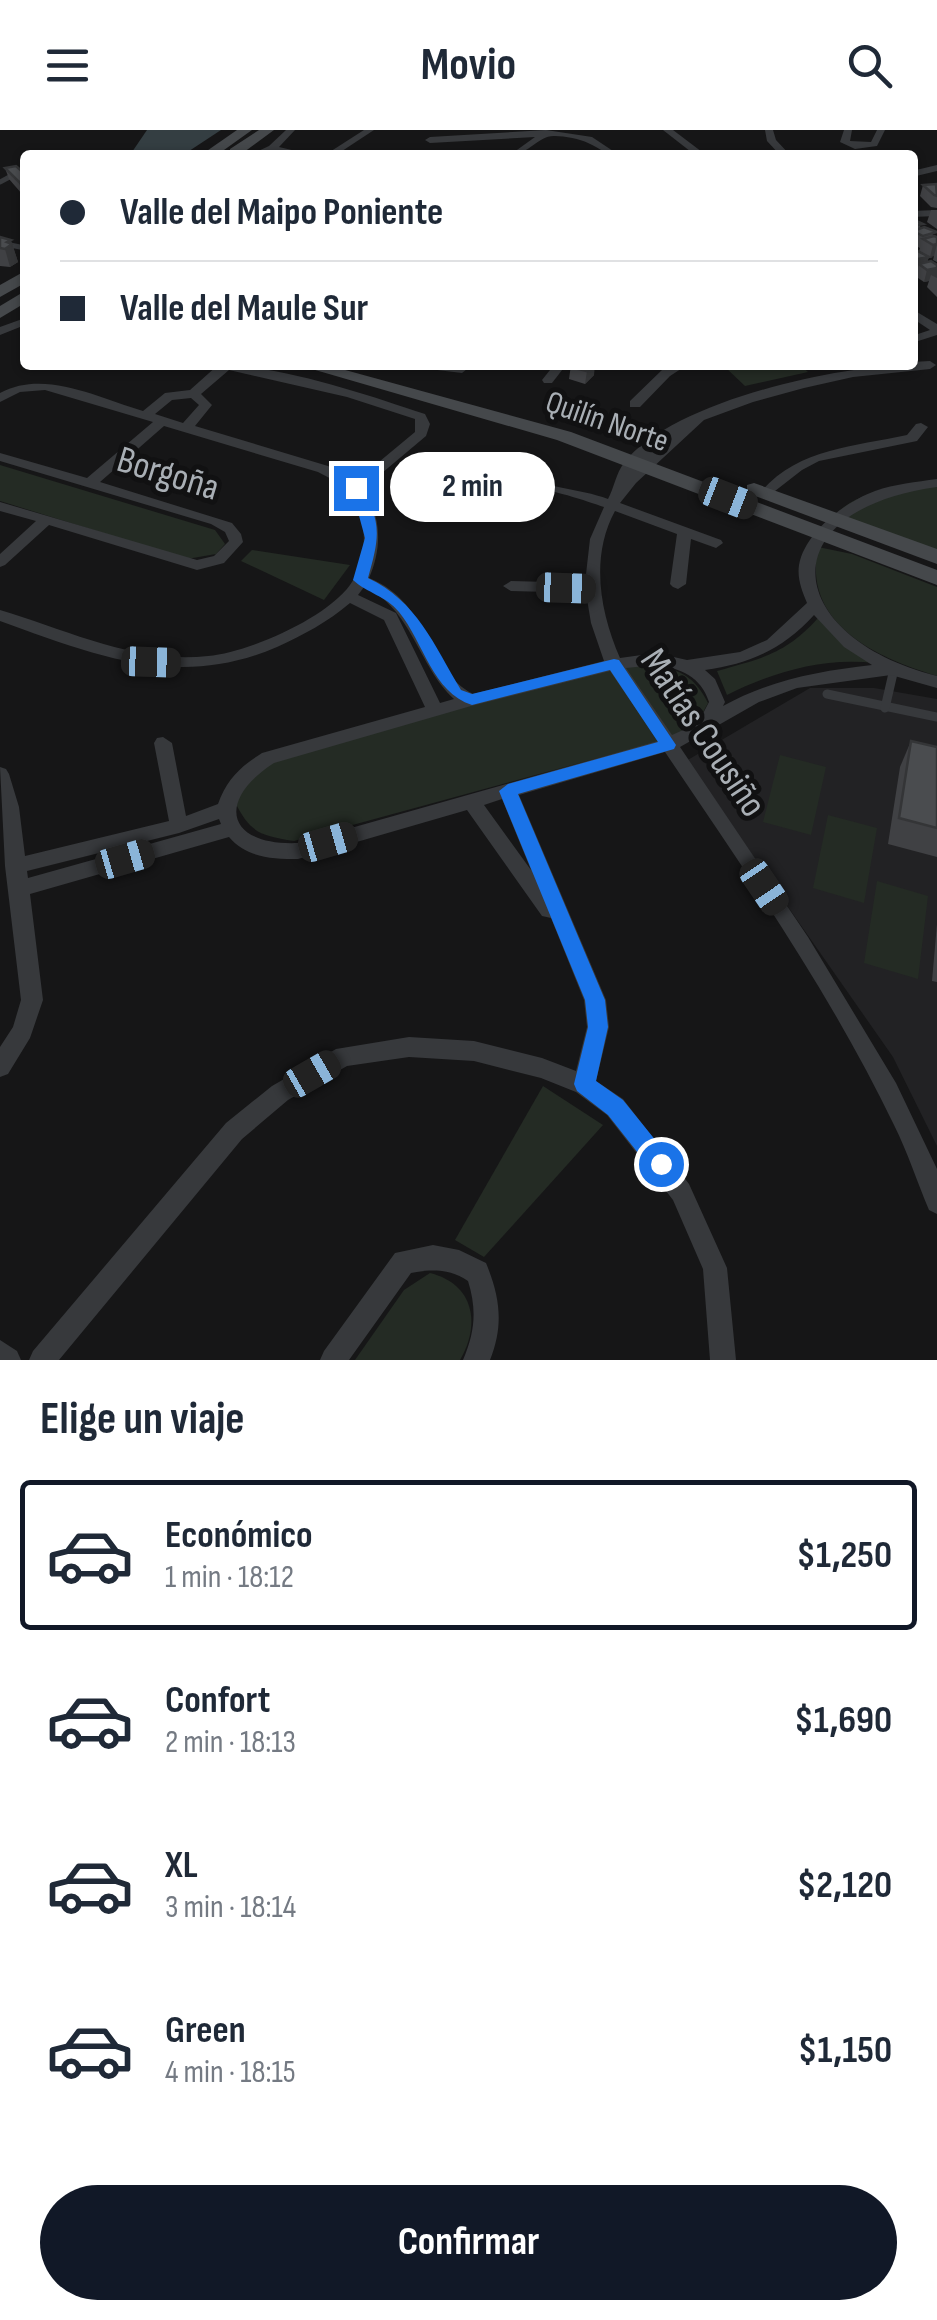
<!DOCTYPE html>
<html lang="es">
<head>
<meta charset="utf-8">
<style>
	:root { --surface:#fff; --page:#f2f2f3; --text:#1f2937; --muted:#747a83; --line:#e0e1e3; --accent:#111827 }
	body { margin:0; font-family:"Sofia Sans Condensed",sans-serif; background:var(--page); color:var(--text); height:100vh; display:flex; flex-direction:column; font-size:38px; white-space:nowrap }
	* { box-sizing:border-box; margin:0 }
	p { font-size:32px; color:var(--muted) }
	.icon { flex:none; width:55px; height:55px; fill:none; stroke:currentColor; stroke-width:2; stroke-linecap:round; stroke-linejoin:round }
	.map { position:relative; height:1230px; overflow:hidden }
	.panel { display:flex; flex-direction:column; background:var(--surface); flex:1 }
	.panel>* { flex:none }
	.guide { position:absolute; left:20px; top:20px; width:898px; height:220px; border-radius:10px; box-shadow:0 2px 8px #0004; display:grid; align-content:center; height:220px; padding:0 40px; background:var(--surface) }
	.end { position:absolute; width:45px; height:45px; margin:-22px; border:12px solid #1a73e8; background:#fff; box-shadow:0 0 0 5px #fff }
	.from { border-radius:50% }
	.bubble { position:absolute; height:70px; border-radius:35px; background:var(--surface); box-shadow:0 2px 8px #0004; font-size:32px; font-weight:700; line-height:70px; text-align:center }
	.car { position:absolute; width:30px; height:60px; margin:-30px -15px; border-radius:12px; box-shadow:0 0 8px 2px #0007; background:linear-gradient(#222 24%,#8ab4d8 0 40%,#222 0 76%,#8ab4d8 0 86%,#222 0) }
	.guide b { display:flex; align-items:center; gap:35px; height:95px; font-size:38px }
	.guide b+b { border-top:2px solid var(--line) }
	.guide i { width:25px; height:25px; background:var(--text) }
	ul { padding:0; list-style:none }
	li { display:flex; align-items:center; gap:30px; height:150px; margin:0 20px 15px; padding:0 20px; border:5px solid transparent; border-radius:10px }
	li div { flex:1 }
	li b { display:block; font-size:38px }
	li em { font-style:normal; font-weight:700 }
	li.on { border-color:var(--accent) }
	li>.icon { width:90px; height:90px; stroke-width:1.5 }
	h2 { padding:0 40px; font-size:45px; line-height:120px }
	.button { display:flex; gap:20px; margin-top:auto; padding:20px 40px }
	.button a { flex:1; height:115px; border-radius:60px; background:var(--accent); color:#fff; font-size:40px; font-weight:700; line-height:115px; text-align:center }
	header { display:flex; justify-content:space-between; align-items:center; height:130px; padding:0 40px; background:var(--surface); font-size:45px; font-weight:700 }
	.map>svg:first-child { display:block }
	.built { fill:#222224 }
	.green { fill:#242b24 }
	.water { fill:#343e42 }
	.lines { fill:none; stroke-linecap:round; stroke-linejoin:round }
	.lane-far1 { stroke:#37393c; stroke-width:5 }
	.lane { stroke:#37393c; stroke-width:9 }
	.street { fill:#37393c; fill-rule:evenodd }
	.secondary { fill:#45484b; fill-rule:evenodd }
	.wall { fill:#404144 }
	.shaded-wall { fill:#343537 }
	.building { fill:#4a4c4f; stroke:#343537; stroke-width:2.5 }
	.route { fill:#1a73e8 }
	.labels { text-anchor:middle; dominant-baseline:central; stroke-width:10; stroke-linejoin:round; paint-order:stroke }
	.far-street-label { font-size:32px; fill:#a9afb5; stroke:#111112 }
	.street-label { font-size:38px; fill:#a9afb5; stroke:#111112 }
</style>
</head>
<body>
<header><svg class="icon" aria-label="menu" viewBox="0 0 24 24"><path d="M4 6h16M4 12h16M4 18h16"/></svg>Movio<svg class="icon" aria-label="search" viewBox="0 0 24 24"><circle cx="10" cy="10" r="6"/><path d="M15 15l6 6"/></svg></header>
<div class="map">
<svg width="937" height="1230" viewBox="0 0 937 1230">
	<rect width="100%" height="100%" fill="#161617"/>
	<path class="built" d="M810,558H874L937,569V1016L893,927L686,631Z"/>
	<g class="green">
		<path d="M732,235H800L808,242L745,256L725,237Z"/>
		<path d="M0,335L215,400L225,414L216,424L187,429L0,371Z"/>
		<path d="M937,353V425L834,386C859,358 902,359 937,353Z"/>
		<path d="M818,417L852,424L937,457V546C875,527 802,494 818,417Z"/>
		<path d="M252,420L350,435L324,470L241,431Z"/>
		<path d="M818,488L875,533C823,527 773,542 727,565L717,541C762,528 786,524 818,488Z"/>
		<path d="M660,536C685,542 696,550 708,573L698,592L664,610L294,711C259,705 250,703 234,670L237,660L271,631L449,578L618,537Z"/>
		<path d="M780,625L826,637L811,705L763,692Z"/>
		<path d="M828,685L877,698L864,773L813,758Z"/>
		<path d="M877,751L928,766L918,849L864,833Z"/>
		<path d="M543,956L603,995L484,1127L455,1110Z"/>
		<path d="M430,1143C474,1154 481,1194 460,1230H355L404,1160Z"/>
	</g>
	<path class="water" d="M147,0H221L183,25H130Z"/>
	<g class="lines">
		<g class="lane-far1">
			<path d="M0,52L15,44"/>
			<path d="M0,113L25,118"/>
		</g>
		<g class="lane">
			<path d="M827,564L937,587"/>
			<path d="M885,578L894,539"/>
		</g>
		<g class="street">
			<path d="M286,0H295L279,17L313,25L273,21L263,25H250L269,16Z"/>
			<path d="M364,0H374L336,25H325Z"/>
			<path d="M546,0L592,7L619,25C605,25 600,18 588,13C580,9 565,6 555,6C538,5 529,25 510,25L535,7L430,13L425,10L430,7Z"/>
			<path d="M663,0H673L706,25H695Z"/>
			<path d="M765,0H773L776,10L790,25H780L767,11Z"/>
			<path d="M844,0H852L850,11L871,12L877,0H885L877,16L855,19L840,12Z"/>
			<path d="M937,35V41L912,47V41Z"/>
			<path d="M937,80V86L912,87V81Z"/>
			<path d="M912,179L937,194V205L912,213V206L930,200L912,188Z"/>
			<path d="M25,188V195L0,205V197Z"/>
			<path d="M912,232L930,231L936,235L930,239L853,247L804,258L753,272L704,290L636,353L620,373L721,410L723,413L716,418L691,409L686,454L678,459L673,457L670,454L677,404L615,381C590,427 600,482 620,528L656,523L687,530L740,522L767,510L807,473C802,461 797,449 799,435C805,402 845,372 875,361C895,354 916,352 937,349V357C765,381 785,508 937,546V558L891,545L797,558L759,572L680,617L808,807L896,953L937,1039V1084L929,1080C917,1052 908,1023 894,995C831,864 746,742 665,622L519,665L606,870L609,897L596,951L623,969L689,1054L727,1138L736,1230H710L703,1139L673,1070L607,985L576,962L541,948L474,931L409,927L347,936L288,970L242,1009L59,1230H29L33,1221L226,993L272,956L336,919L409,907L474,911L542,928L576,941L587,897L584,870L551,788L542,786L467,680L298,729C272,729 247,728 229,707L30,764L43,870L30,908L8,944L0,947V917L13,897L21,870L5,736L0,637L6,639L9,644L19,677L25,726L169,691L154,613L157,608L163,607L172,613L186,686L218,674C227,649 240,637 262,623L425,577L384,490L350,473C328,492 303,505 277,517C179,560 94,525 0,491V480C68,500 134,534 208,526C249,522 325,489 350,455C361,440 366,417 363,397C359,363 347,357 318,342L164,296L100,352L232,393L241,404L243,412L224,433L197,440L49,395L5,435L0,437V424L36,391L0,381V372L197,430L214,426L229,411L225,402L211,394L0,331V323L87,348L153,292L45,260L20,262L0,272V263C45,239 98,268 143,281L165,263L190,260L218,235C280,235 365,264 425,284L430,294L426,306L363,359C382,386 382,419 369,448C431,473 425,539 473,564L604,531L591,493L586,463L511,461L503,456L511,451L585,453L590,409L604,377C587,371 545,357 528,358C520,359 515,364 505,362L497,352L502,341L511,338L519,340C540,359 580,358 608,369C614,358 616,343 624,333C671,272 838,235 912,235ZM229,240L347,267L415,289V302L356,351L328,336L195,296L212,275L201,264ZM191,268L199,275L183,293L155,284L172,270ZM364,457C412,478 418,536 454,569L440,573L396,483L358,465ZM814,485L844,517L872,535C819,541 770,550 723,576L725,572L715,549L705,540C750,534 783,519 814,485ZM656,535C681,538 701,547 709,572L698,593L672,605L626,538ZM610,541L658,611L298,713C227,716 215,671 274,633L471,576ZM502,669L531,740L484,675ZM219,689L221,694L28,748L27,741L179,703Z"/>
			<path d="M423,235H472L462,243L429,239Z"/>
			<path d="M554,235H566L552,253H544L542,250Z"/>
			<path d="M672,235H687L670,246L640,277H630V271L662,240Z"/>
			<path d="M921,293L928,297L917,311L819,331L802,340L766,368L759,364C797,318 853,317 907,305L916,294Z"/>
			<path d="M433,1115L459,1120L486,1133C500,1167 504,1195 490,1230H463C475,1202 477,1180 468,1151C450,1139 432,1139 411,1143L349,1230H320L324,1221L395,1123Z"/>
			<path d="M0,1210L17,1221L21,1230H0Z"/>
		</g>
		<g class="secondary">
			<path d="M237,0H252L217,25H201Z"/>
			<path d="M259,0H274L240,25H230V19Z"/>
			<path d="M25,141V153L0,167V155Z"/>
			<path d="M25,161V173L0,188V176Z"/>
			<path d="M298,235H327L571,302L937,440V455L557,310Z"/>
			<path d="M754,353L937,419V434L747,363V355Z"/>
		</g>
	</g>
	<g class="wall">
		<path d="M16,36L22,64L9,49L5,38Z"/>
		<path d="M923,55H937V78L931,77L920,66Z"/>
		<path d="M931,80H937V99L927,92Z"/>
		<path d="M912,89L922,98L937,107V132L933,130L934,126L930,127L919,121L920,118L912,114Z"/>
		<path d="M0,107L12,114L18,132L10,137L0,136Z"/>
		<path d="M912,118L929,127L927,132L937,135V167L927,157L929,151L924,152L915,146L917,141Z"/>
		<path d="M571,235L594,245L585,254L569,249Z"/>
		<path d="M911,611L937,617V727L888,714L900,637Z"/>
		<path d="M937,794V852L932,851Z"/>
	</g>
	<g class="shaded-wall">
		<path d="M25,51V63L22,64L19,52Z"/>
		<path d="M11,110L18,132L10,137L5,119L7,112Z"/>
		<path d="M937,114L934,126L930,127L933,115Z"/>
		<path d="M929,127L925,138L919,134L917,141H912V130Z"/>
		<path d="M937,138V148L931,145L929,151L924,152L927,140Z"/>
		<path d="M592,235H595L594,245L585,254L587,241Z"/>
	</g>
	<g class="building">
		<path d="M16,36L25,44V51L19,52L5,38Z"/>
		<path d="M936,54L937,66L934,65L923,55Z"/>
		<path d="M912,89L923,94L912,96Z"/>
		<path d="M924,97L937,102L923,106L913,101Z"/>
		<path d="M934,106L937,107V114L933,115L923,109Z"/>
		<path d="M0,107L11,110L7,112L12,114L5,119L0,118Z"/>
		<path d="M912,118L929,127L912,130Z"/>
		<path d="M931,131L937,135V138L927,140L919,134Z"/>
		<path d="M571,235H592L587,241L570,237Z"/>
		<path d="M911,611L937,617V698L899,688Z"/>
	</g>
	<path class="route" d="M351,356H360C383,392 379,409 368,448C417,471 434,515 461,560L472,564L614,529L619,530L676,615L674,619L518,664L605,870L608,897L596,951L623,970L669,1027L672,1034L669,1042L661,1045L653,1042L608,985L577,961L574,954L588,897L585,870L499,661L508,654L658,612L610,540L472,575C432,562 424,513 399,482C386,466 367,463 353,450L365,408Z"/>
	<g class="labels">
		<g class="far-street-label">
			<text transform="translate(607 292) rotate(19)">Quilín Norte</text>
		</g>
		<g class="street-label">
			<text transform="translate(168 344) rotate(17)">Borgoña</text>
			<text transform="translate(703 603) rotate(56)">Matías Cousiño</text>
		</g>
	</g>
</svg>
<i class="end from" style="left:661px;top:1034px"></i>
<i class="end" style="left:356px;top:358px"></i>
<div class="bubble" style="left:390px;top:322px;width:165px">2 min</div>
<i class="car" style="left:728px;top:368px;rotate:111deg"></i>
<i class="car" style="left:566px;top:458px;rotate:92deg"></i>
<i class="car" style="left:151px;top:532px;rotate:92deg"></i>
<i class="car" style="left:328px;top:712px;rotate:74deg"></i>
<i class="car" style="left:125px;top:729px;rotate:74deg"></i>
<i class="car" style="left:764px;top:757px;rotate:146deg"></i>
<i class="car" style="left:312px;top:944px;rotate:60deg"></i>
<div class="guide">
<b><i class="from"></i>Valle del Maipo Poniente</b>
<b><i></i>Valle del Maule Sur</b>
</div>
</div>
<section class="panel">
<h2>Elige un viaje</h2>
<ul>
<li class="on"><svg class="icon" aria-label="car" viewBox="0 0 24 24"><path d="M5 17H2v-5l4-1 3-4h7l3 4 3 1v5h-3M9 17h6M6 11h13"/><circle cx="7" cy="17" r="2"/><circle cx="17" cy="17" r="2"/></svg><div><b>Económico</b><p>1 min · 18:12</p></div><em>$1,250</em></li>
<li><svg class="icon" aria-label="car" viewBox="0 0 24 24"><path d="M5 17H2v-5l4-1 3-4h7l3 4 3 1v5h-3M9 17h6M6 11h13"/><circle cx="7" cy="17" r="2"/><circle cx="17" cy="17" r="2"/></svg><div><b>Confort</b><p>2 min · 18:13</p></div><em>$1,690</em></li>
<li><svg class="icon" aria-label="car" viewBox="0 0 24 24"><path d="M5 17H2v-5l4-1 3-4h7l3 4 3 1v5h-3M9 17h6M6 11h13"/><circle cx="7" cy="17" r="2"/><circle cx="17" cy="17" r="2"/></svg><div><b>XL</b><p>3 min · 18:14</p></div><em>$2,120</em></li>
<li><svg class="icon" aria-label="car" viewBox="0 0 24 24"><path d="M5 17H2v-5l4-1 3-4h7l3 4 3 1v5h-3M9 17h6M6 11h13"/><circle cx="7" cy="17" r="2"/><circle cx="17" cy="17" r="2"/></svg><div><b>Green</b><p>4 min · 18:15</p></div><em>$1,150</em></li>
</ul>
<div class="button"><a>Confirmar</a></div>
</section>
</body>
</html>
